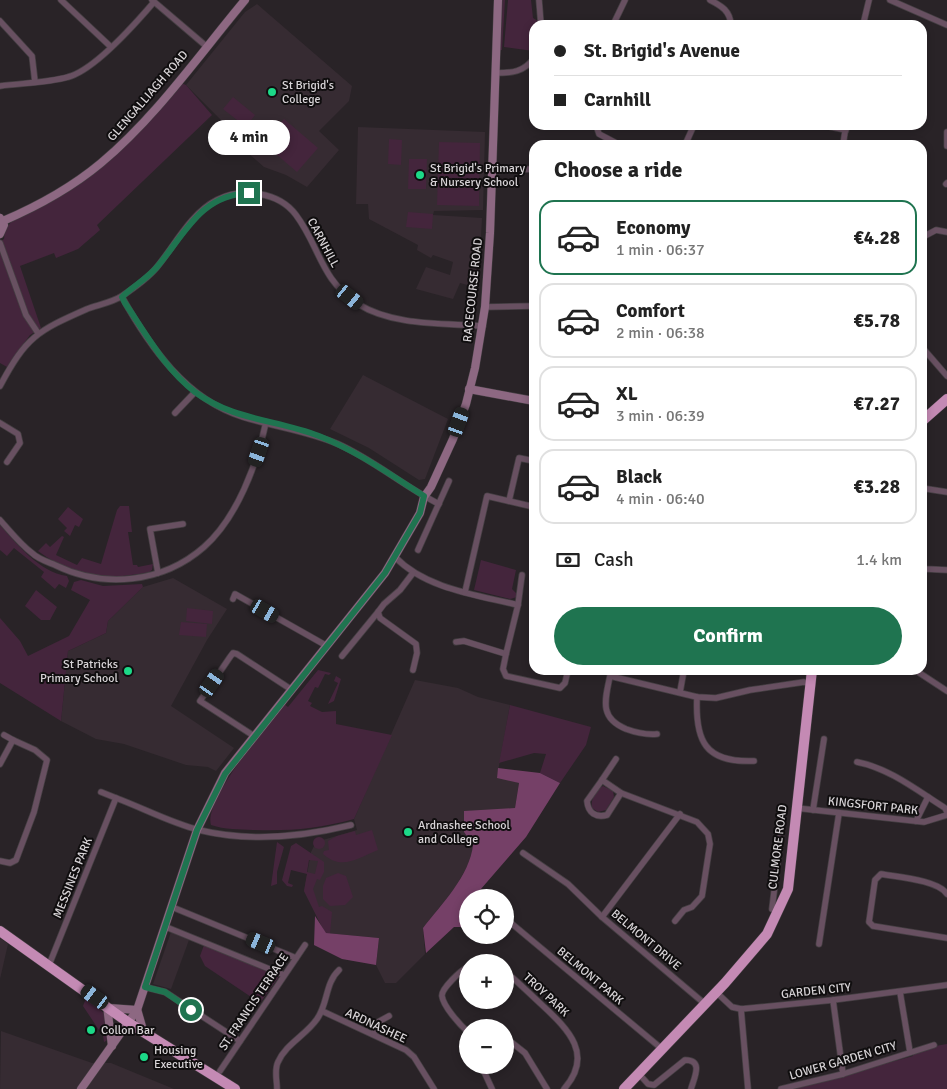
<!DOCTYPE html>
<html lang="en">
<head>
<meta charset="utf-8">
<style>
	:root { --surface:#fff; --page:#f6f6f6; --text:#222; --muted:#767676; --line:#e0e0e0; --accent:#1f7450 }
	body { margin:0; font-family:Signika,sans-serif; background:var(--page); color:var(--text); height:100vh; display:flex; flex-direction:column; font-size:19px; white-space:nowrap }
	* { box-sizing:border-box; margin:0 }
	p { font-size:16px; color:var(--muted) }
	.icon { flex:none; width:28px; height:28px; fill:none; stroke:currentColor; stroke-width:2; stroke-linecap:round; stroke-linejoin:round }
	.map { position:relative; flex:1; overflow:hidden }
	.drawer { position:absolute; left:529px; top:140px; width:398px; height:535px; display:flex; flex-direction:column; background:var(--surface); border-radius:15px; box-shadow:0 2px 8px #0003 }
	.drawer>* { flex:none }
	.banner { position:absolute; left:529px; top:20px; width:398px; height:110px; border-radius:15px; box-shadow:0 2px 8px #0003; display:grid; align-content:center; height:110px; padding:0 25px; background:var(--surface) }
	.controls { position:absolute; left:459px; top:889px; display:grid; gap:10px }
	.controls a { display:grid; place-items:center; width:55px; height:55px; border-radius:50%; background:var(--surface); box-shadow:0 2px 8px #0003; font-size:25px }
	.end { position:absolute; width:22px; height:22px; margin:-11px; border:6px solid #1f7450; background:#fff; box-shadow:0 0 0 2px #fff }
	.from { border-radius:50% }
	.bubble { position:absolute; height:35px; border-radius:18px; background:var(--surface); box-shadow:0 2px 8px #0003; font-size:16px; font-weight:700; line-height:35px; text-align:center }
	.car { position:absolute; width:15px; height:30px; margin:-15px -8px; border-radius:6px; box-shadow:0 0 4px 1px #0007; background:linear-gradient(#222 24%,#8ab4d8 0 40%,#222 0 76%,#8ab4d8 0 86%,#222 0) }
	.banner b { display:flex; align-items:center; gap:18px; height:48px; font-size:19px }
	.banner b+b { border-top:1px solid var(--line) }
	.banner i { width:12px; height:12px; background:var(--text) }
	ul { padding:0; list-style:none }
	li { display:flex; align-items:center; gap:15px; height:75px; margin:0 10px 8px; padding:0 15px; border:2px solid var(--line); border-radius:15px }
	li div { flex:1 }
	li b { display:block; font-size:19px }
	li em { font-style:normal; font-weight:700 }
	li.on { border-color:var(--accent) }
	li>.icon { width:45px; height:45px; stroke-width:1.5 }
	h2 { padding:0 25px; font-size:22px; line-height:60px }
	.pay { display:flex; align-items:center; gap:12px; height:55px; padding:0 25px; font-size:19px }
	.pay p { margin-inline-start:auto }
	.primary-button { display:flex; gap:10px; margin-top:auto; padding:10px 25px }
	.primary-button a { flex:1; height:58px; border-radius:30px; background:var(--accent); color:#fff; font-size:20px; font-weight:700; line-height:58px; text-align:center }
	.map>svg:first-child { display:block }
	.built { fill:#362b32 }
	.green { fill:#44253c; fill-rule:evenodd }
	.forest { fill:#754067 }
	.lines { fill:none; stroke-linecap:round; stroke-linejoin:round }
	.street-casing { stroke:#453f43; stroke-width:7 }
	.secondary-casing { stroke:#453f43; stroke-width:9 }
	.highway-casing { stroke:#453f43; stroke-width:11 }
	.street { stroke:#685061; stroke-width:5.5 }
	.secondary { stroke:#8d6882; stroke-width:8 }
	.highway { stroke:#c48ab4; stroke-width:10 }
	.route { stroke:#1f7450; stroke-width:6 }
	.poi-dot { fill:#1cd988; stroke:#100e0f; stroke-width:2 }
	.labels { text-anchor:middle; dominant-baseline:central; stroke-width:4; stroke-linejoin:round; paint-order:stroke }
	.poi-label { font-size:12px; fill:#d8d4d7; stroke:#100e0f; text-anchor:start }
	.street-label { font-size:12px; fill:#d8d4d7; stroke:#100e0f }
</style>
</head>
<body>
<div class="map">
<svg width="947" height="1089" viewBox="0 0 947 1089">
	<rect width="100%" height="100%" fill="#292327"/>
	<g class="built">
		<path d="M257,4L352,86L349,101L319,131L339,150L307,187L286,175L264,167L240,146L239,138L186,85L245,12Z"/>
		<path d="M358,127L485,132L483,210L434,211L433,215L482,218L478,288L460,283L453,299L416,289L426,267L450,275L453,262L433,255L431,258L417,250L418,245L369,219L368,204H356Z"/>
		<path d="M363,375L448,419L425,479L419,480L369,448L330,429Z"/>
		<path d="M173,578L227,609L207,640L171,706L234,748L216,771L208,767L186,765L124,744L96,739L61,721L68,651L106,633L108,621L143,587Z"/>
		<path d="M415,680L458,688L478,697L510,705L497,777L519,783L515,808L464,832L473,845L472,858L455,888L423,928L425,954L396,983H385L376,965L379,938L325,933L304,891L311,852L316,842L357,830L354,819Z"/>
		<path d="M171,932L189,940L171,989L153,984Z"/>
		<path d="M0,938L8,944L0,979Z"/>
		<path d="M1,1031L92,1063H111L174,1089H0Z"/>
	</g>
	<g class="green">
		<path d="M502,0H505L502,50H500Z"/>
		<path d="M508,0H531L533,18L538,21V25H534L533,51L504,47Z"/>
		<path d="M181,83L186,85L212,115L97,225L100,230L78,249L56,258L54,253L20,266L41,328L30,335L7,367L0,363V242L4,239L5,230L11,222L46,204L129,140Z"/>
		<path d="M233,97L255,115L246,127L223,109Z"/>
		<path d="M284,119L318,148L297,172L263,143Z"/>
		<path d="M389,139L402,140L401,165L388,164Z"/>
		<path d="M439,142L480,143L479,206L437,205Z"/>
		<path d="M409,159H427L426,189H408Z"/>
		<path d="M408,212L433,214L432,229L406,227Z"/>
		<path d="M120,506H129L132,532H128L133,565H137L138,567L153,564L152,570L149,572C110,581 70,576 38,551L46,543L50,547L62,536L64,537L56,555L77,565L82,558L101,564L117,510Z"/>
		<path d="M68,507L83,519L79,527L75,525L70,536L64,531L67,528L58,519Z"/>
		<path d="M0,525C17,544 39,572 67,576L69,581L66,588L59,584L55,589L41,577L44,572L14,548L7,556L0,550Z"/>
		<path d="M481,560L516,570L512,589L517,594V597L510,599L474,590Z"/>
		<path d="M81,580L103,586L142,584L143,587L108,621L106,633L68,651L61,721L0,683V618L20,641L28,656L69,636L90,600L71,590L74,582Z"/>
		<path d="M36,590L57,607L50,620H41L25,606Z"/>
		<path d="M187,608L213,611L212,624L186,621Z"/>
		<path d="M181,622L207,624L206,637L179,635Z"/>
		<path d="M318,670L331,673L329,675L325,674L318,688L315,687L308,701L312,703L310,706L322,712L336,711V724L392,735L354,819C317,829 292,831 253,830C239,829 225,830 211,825C203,801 268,724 284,704L288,707Z"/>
		<path d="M336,676L341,679L334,701L328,704L338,683L334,681Z"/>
		<path d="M510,705L591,727L586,745L560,783L540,773L546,754L534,753L499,763Z"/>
		<path d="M603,786L613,791L614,797L606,810L598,812L592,808C590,800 596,789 603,786Z"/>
		<path d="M372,830L378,850C358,858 342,871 323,854L324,851L329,850L328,841L337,836L355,831L356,835Z"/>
		<circle cx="319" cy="843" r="6"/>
		<path d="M277,842L284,847L277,872V884L271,886Z"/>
		<path d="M296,843L324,862V872L320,880L317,879L313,889L319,907L322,906L332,912L330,934L325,933L304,891L307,874L291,870L288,883L293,885L292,887L287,886L282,880L291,846ZM309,860L318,861L315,874L307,872Z"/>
		<path d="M338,873L346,876L353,897L345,905L330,906L323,899V886L326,878Z"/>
		<path d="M204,945L277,975L278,978L260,1003L205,966L200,956Z"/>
		<path d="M86,998L104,1013L108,1037L106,1041L104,1042L102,1029L99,1030L83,1006Z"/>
		<path d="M947,1044V1089H791L913,1056L912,1050Z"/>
	</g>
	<g class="forest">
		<path d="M498,768L540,773L560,783L526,837L474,897L468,898L467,917L464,920V927H454L426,953L423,928C441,905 470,875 473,845L464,832V811L515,808L519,783L497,778Z"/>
		<path d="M315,916L326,933L379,938L376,965L342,959L314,945Z"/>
	</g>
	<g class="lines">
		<defs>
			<g id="street">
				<path d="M61,0L111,47"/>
				<path d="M152,0L206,46"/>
				<path d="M539,0L541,25"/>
				<path d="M710,0C722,6 730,11 731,25"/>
				<path d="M890,0L947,25"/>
				<path d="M0,21L32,56L35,82"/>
				<path d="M613,25L625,0"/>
				<path d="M863,25L869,0"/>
				<path d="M496,73C512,73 524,72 534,58"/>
				<path d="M0,86C22,83 47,83 68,77C95,70 136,23 154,2"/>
				<path d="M596,125L599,134L620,145"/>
				<path d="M822,125L846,130"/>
				<path d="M947,132V146"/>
				<path d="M557,145V144"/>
				<path d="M685,145L694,125"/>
				<path d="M843,145L846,125"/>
				<path d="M493,171L534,169"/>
				<path d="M946,184L947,183"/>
				<path d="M921,238L936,230L947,232"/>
				<path d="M0,243L26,315L38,333"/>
				<path d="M122,297C149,346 187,400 243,417C275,427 307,431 338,444C374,460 403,486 439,504"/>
				<path d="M485,307L534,306"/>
				<path d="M921,346L947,376"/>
				<path d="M0,386C26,337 37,331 87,309C98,305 113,302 122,296C134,288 148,278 157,267C175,245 191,213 217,200C242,187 279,192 296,215C320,247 320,279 358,304C393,326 443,323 483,326"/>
				<path d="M175,413L195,392"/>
				<path d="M0,423L18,434L20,443L7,462"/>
				<path d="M921,488L947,492"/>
				<path d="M509,501L519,458L534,461"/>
				<path d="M0,520C10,531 20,544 32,553C38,559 48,562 55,565C104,589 163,583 204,547C237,518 257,464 266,422"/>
				<path d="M418,550L449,481"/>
				<path d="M395,557C426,589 477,595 518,605"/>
				<path d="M921,566L926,569L947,570"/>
				<path d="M158,573L150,529L183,524"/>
				<path d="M413,573L400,590L384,604L378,612L380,618L416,644L417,653L413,670"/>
				<path d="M465,592L487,496L530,506"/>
				<path d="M233,599L235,594L327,646"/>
				<path d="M456,642L464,641L506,654L518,605L522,575"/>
				<path d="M506,654L503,669L506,676L560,688L565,683L568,670"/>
				<path d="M342,656L378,612"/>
				<path d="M915,670L947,691"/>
				<path d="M680,692L684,670"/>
				<path d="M697,697C695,741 705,763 754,761"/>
				<path d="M657,734C646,735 637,733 626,729C599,718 605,700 610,676L697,697L716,698L750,690L804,682L810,684"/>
				<path d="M4,735L13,740"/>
				<path d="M254,736L200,701L230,657L233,653L237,654L292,690"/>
				<path d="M616,759L602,780L621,793L697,822L708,834L710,844L702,896L692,907L684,910L675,921"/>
				<path d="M857,762C889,768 918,791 945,808L947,812"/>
				<path d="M0,764L13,740L35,750L47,760L34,812L16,860L10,863L0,861"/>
				<path d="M602,780L587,801C588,813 596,818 607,815L621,793"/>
				<path d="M101,792L116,798"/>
				<path d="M796,808L924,822L947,815"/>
				<path d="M813,810L824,739"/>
				<path d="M916,821L928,797"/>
				<path d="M523,853L568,884L602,917L705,1004"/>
				<path d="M947,894C938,880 897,877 881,874L875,880L869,922L873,926L947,938"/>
				<path d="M172,907L296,958"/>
				<path d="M772,909L782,825"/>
				<path d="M602,917L680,814"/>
				<path d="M505,918L662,1049"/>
				<path d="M166,927L284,975"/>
				<path d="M819,944L839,813"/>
				<path d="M482,962H485"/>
				<path d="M49,965L116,798C143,808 171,823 199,830C248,842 302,837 351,825"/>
				<path d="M468,967C461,970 441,989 442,996C443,1006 460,1025 468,1032"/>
				<path d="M505,971C518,982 530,994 542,1005C569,1030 594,1055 564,1089"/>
				<path d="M145,987L165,992L240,1041"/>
				<path d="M716,992L732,1007L741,1009L833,1000L947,985"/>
				<path d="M900,992L910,1052"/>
				<path d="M833,1000L843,1074"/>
				<path d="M741,1009L748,1089"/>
				<path d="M322,1011L406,1050L414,1057L434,1089"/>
				<path d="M374,1033L378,1022L389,1016"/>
				<path d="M505,1037L525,1053L547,1089"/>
				<path d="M481,1065L492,1089"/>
				<path d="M220,1071L305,945"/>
				<path d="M639,1074L648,1084L654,1085L685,1060C704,1060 694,1078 691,1089"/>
				<path d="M277,1089C277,1080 274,1070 278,1062C286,1044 306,1035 317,1019C328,1004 325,983 339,970"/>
				<path d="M781,1089L843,1074L934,1045"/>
			</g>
			<g id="secondary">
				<path d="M0,218L4,225L0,234"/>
				<path d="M3,221C38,206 71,188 101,163C156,117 199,55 245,0"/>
				<path d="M469,389L534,401"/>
				<path d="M107,1006L112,1046"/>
				<path d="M109,1008L137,1010"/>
				<path d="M137,1009L143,1030"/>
				<path d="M81,1089L137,1010L197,830L225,773L385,573L420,513L424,497L431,487L453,439L466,404L475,368L485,307L490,233L498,0"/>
			</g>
			<g id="highway">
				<path d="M921,422L947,399"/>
				<path d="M0,931L129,1023L235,1089"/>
				<path d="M624,1089L725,983L767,934L788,889L812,670"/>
			</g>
		</defs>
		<use href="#street" class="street-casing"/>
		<use href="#secondary" class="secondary-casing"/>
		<use href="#highway" class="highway-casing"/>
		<use href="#street" class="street"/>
		<use href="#secondary" class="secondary"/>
		<use href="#highway" class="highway"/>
	</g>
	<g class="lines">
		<path class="route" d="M191,1010L165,992L145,987L197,830L225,774L385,573L420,513L424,496C389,474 359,452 319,436C276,419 234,421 195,392C165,369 146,334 125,303L122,297C133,286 147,279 157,267C185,234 200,195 249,193"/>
	</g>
	<g class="poi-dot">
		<circle cx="272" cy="92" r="5"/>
		<circle cx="420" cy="175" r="5"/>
		<circle cx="128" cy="671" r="5"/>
		<circle cx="408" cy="832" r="5"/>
		<circle cx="91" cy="1030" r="5"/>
		<circle cx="144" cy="1057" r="5"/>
	</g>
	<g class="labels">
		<g class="poi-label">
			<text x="282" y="85">St Brigid's<tspan x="282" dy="14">College</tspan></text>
			<text x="430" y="168">St Brigid's Primary<tspan x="430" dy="14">&amp; Nursery School</tspan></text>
			<text x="118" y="664" text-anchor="end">St Patricks<tspan x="118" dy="14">Primary School</tspan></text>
			<text x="418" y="825">Ardnashee School<tspan x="418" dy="14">and College</tspan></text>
			<text x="101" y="1030">Collon Bar</text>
			<text x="154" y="1050">Housing<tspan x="154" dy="14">Executive</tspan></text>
		</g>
		<g class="street-label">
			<text transform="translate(148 96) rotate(-49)">GLENGALLIAGH ROAD</text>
			<text transform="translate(323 243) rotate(62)">CARNHILL</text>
			<text transform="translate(473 290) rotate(-84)">RACECOURSE ROAD</text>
			<text transform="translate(873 806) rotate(6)">KINGSFORT PARK</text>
			<text transform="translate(778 847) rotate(-83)">CULMORE ROAD</text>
			<text transform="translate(73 878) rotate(-68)">MESSINES PARK</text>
			<text transform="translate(646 940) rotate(40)">BELMONT DRIVE</text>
			<text transform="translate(590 976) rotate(40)">BELMONT PARK</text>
			<text transform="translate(816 991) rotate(-6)">GARDEN CITY</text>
			<text transform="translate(546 995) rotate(43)">TROY PARK</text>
			<text transform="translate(254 1002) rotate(-56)">ST. FRANCIS TERRACE</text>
			<text transform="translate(376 1026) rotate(25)">ARDNASHEE</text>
			<text transform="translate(843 1061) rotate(-16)">LOWER GARDEN CITY</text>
		</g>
	</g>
</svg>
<div class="controls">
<a><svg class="icon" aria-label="locate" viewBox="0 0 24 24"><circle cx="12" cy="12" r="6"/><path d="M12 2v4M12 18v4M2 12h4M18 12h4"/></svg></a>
<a>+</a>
<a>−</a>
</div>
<i class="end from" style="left:191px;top:1010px"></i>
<i class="end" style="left:249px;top:193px"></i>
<div class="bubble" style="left:208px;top:120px;width:82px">4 min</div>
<i class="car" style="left:350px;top:297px;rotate:129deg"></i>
<i class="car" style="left:459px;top:422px;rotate:20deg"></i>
<i class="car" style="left:259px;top:452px;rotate:199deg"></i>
<i class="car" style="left:265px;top:611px;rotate:120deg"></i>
<i class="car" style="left:212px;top:683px;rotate:35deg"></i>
<i class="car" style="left:261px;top:943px;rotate:293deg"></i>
<i class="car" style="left:95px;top:997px;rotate:306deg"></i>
<div class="banner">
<b><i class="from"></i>St. Brigid's Avenue</b>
<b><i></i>Carnhill</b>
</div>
<section class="drawer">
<h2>Choose a ride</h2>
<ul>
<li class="on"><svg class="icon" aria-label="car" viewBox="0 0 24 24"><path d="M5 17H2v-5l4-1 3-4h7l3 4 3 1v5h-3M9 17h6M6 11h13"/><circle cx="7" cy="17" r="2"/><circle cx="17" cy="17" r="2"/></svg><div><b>Economy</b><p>1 min · 06:37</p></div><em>€4.28</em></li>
<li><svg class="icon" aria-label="car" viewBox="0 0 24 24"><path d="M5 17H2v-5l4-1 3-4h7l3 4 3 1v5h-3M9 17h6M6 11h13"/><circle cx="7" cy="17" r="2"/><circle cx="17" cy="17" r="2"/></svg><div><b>Comfort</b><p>2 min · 06:38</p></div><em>€5.78</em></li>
<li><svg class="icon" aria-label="car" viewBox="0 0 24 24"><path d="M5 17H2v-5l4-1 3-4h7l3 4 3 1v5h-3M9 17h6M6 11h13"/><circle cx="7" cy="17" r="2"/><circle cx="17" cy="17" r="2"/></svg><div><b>XL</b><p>3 min · 06:39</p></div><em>€7.27</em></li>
<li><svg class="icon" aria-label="car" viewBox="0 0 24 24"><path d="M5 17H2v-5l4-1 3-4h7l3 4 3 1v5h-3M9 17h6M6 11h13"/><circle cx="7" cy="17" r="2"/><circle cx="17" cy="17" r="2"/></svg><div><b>Black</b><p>4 min · 06:40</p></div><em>€3.28</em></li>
</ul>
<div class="pay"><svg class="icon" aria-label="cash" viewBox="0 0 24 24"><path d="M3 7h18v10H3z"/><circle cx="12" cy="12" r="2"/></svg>Cash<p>1.4 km</p></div>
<div class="primary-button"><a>Confirm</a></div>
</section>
</div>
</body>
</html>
